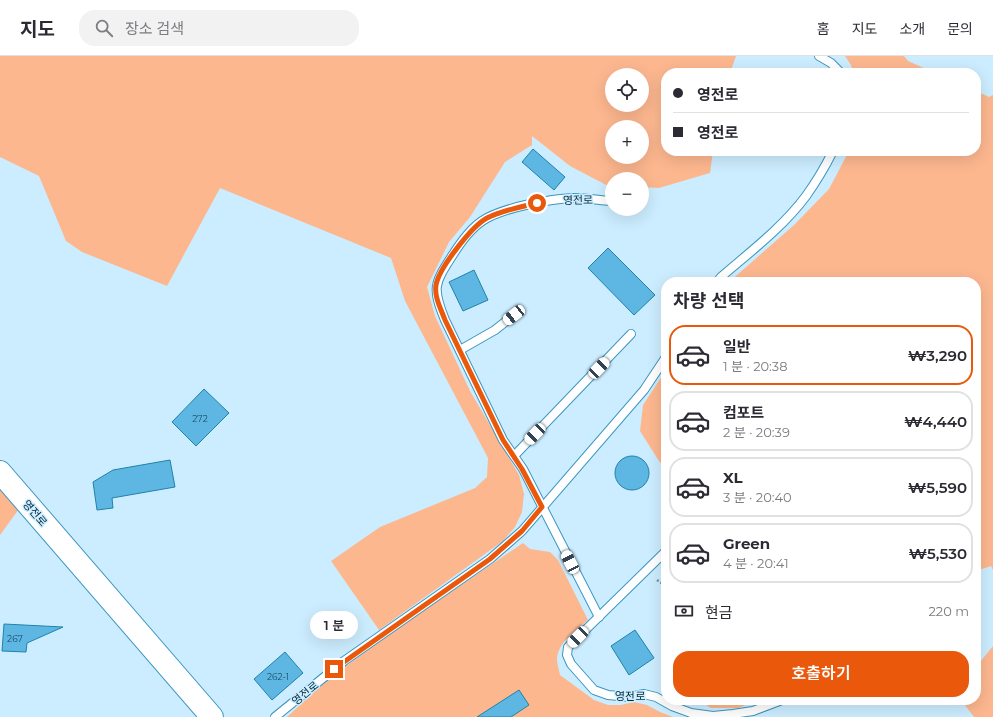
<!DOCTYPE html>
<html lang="ko">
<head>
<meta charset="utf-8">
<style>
	:root { --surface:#fff; --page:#f2f2f3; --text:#2b2b33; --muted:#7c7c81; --line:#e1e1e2; --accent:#ea580c }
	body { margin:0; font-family:Montserrat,"Noto Sans KR",sans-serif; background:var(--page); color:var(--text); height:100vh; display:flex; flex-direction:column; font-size:15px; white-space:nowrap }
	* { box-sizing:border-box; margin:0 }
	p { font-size:13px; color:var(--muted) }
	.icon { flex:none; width:22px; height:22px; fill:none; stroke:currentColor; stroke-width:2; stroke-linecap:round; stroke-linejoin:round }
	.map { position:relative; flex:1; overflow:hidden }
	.drawer { position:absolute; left:661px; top:221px; width:320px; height:428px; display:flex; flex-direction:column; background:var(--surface); border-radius:16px; box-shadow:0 4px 16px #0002 }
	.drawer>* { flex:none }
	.top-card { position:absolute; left:661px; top:12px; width:320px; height:88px; border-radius:16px; box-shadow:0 4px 16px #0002; display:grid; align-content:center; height:88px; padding:0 12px; background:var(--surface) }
	.controls { position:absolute; left:605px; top:12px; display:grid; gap:8px }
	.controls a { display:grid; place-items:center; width:44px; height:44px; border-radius:50%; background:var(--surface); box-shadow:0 4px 16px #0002; font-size:20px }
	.end { position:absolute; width:18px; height:18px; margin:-9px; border:5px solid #ea580c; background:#fff; box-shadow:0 0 0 2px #fff }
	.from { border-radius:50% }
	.bubble { position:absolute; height:28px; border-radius:14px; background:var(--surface); box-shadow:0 4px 16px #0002; font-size:13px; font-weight:600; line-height:28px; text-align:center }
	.car { position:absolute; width:12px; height:24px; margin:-12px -6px; border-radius:5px; box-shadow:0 0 3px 1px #0007; background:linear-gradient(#fff 24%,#345 0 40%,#fff 0 76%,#345 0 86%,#fff 0) }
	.top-card b { display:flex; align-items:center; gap:14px; height:38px; font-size:15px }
	.top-card b+b { border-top:1px solid var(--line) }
	.top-card i { width:10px; height:10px; background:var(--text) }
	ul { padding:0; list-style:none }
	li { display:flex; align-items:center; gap:12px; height:60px; margin:0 8px 6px; padding:0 4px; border:2px solid var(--line); border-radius:16px }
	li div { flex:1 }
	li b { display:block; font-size:15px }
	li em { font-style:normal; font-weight:600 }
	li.on { border-color:var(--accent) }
	li>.icon { width:36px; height:36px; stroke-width:1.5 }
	h2 { padding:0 12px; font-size:18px; line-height:48px }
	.pay { display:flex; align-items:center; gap:10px; height:44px; padding:0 12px; font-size:15px }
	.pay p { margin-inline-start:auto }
	.action { display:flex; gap:8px; margin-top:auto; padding:8px 12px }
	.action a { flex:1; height:46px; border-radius:16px; background:var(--accent); color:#fff; font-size:16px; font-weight:600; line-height:46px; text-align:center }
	header { display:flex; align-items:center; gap:24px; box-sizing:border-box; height:56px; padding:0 20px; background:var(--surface); border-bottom:1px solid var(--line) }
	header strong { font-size:19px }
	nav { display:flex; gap:22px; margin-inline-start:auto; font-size:14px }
	.search { width:280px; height:36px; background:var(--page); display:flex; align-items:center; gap:10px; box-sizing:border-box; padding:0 14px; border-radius:16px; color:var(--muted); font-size:15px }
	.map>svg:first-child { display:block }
	.green { fill:#fcb78f; fill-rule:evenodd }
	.building { fill:#5eb7e2; stroke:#2082aa }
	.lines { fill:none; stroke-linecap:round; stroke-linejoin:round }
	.lane-casing { stroke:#3b96c0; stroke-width:10 }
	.secondary-casing { stroke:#3b96c0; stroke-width:24 }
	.path { stroke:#6f93a4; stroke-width:2.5; stroke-dasharray:2 2; stroke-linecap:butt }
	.lane { stroke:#fff; stroke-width:8 }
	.secondary { stroke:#fff; stroke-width:22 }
	.route { stroke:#ea580c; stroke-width:5 }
	.labels { text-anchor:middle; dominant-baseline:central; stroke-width:3; stroke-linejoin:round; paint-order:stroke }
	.number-label { font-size:9px; fill:#1a4e66 }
	.street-label { font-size:11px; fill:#032b3c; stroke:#ccedff }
</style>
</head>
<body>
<header>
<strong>지도</strong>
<div class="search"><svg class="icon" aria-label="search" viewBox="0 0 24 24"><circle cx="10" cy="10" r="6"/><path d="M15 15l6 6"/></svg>장소 검색</div>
<nav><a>홈</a><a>지도</a><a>소개</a><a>문의</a></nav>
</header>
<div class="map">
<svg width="993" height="661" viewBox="0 0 993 661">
	<rect width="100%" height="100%" fill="#ccedff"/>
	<g class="green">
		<path d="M0,0H736L730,17H666V95H713L710,117L659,132L642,131V123H612V131H610L570,110L532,80V89L505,106L470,161L449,186L427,231L435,260L470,335L519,419L524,438L522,456L515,471L503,485L379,574L331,505L380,471L475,432L487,421L488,402L405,245L391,202L220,132L167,230L82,196L66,185L39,120L0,101ZM612,19H642V49H612ZM612,71H642V101H612Z"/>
		<path d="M845,0H904L908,5L935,17H853L851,9Z"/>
		<path d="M976,35L989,41L993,39V514L991,510L976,515V226H729L794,169L829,133L849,95H976Z"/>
		<path d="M666,314V413L659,405L640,375L643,349Z"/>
		<path d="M0,431L19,453L0,479Z"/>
		<path d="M523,487L530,493L550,496L558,504L588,564C576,574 558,586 557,603C557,608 559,614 560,619L594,644L608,649H621L634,646L647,649L660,656L673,661H287L326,625L391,577Z"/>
		<path d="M993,590V661H974L961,644H976V611Z"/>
		<path d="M701,644H755L754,646L738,652H711L701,646Z"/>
	</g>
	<g class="building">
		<path d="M533,93L565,121L554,134L522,106Z"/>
		<path d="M608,192L655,239L634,259L588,212Z"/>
		<path d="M474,214L488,244L463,255L449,226Z"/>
		<path d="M204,333L229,357L196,390L172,366Z"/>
		<circle cx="632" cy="417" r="17"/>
		<path d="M170,404L175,431L112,442L113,452L97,454L93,426L113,414Z"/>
		<path d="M4,568L63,571L27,587L26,596L2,595Z"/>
		<path d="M635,574L654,602L629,619L611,590Z"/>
		<path d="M285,596L303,617L272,644L254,623Z"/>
		<path d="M519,634L529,649L511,661H477Z"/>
	</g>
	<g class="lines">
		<defs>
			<g id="lane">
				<path d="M819,0L831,7L841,17"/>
				<path d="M717,226L721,221C750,196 783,171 806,140C816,126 825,111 833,95"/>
				<path d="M460,294L495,274L514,259"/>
				<path d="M514,400L631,278"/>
				<path d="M666,495L568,591L567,599L571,608L594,634L608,639L629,641L644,638L656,641L672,650L691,657L713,660L733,658L753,655L782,644"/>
				<path d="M599,561L523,413L503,384L445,264C432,232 434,228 452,200C461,186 472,170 487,162C508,151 549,143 573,142C585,142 598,144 610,145"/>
				<path d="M275,661L344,605L490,503L522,475L644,334L666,301"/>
			</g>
			<path id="secondary" d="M0,416L212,661"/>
		</defs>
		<use href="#lane" class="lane-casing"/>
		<use href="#secondary" class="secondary-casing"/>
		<path class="path" d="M657,524L666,530"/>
		<use href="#lane" class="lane"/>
		<use href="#secondary" class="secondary"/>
	</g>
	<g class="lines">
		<path class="route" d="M334,613L490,503L522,475L542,451L522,413L503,384L445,264C441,253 434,241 436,229C439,212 472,170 487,162C503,154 521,151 537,147"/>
	</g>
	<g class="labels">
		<g class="number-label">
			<text x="200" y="362">272</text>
			<text x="15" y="582">267</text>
			<text x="278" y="620">262-1</text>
		</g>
		<g class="street-label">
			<text transform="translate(578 144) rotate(-1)">영전로</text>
			<text transform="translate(35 457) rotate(49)">영전로</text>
			<text transform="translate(305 637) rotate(-39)">영전로</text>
			<text x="630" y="640">영전로</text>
		</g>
	</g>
</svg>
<div class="controls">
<a><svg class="icon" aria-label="locate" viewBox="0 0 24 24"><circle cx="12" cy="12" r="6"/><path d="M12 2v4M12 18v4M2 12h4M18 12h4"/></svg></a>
<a>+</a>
<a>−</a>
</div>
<i class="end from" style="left:537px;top:147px"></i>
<i class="end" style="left:334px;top:613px"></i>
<div class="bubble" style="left:310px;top:555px;width:48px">1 분</div>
<i class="car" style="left:514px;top:259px;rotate:232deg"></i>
<i class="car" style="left:599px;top:312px;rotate:44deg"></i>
<i class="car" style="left:535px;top:378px;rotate:224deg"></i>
<i class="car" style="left:570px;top:506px;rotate:333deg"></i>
<i class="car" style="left:578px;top:581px;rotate:225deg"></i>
<div class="top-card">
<b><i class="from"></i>영전로</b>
<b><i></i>영전로</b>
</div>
<section class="drawer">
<h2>차량 선택</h2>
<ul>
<li class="on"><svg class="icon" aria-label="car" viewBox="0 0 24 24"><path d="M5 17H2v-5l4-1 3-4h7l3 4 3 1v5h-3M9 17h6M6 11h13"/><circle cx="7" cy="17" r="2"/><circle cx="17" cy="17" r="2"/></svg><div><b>일반</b><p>1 분 · 20:38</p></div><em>₩3,290</em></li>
<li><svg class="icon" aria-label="car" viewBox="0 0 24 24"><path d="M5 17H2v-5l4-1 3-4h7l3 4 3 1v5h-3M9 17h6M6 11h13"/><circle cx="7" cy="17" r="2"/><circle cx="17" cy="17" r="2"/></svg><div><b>컴포트</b><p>2 분 · 20:39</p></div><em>₩4,440</em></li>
<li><svg class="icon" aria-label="car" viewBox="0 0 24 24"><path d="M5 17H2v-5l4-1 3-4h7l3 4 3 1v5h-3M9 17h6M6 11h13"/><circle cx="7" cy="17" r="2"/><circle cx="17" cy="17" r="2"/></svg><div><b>XL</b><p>3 분 · 20:40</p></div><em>₩5,590</em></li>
<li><svg class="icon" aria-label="car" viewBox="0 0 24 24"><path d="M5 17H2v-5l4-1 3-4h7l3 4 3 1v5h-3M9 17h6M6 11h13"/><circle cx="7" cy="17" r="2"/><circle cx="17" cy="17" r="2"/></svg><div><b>Green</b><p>4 분 · 20:41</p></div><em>₩5,530</em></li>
</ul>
<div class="pay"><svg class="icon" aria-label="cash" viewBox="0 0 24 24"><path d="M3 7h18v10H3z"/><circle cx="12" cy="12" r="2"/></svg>현금<p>220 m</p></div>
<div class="action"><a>호출하기</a></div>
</section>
</div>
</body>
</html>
